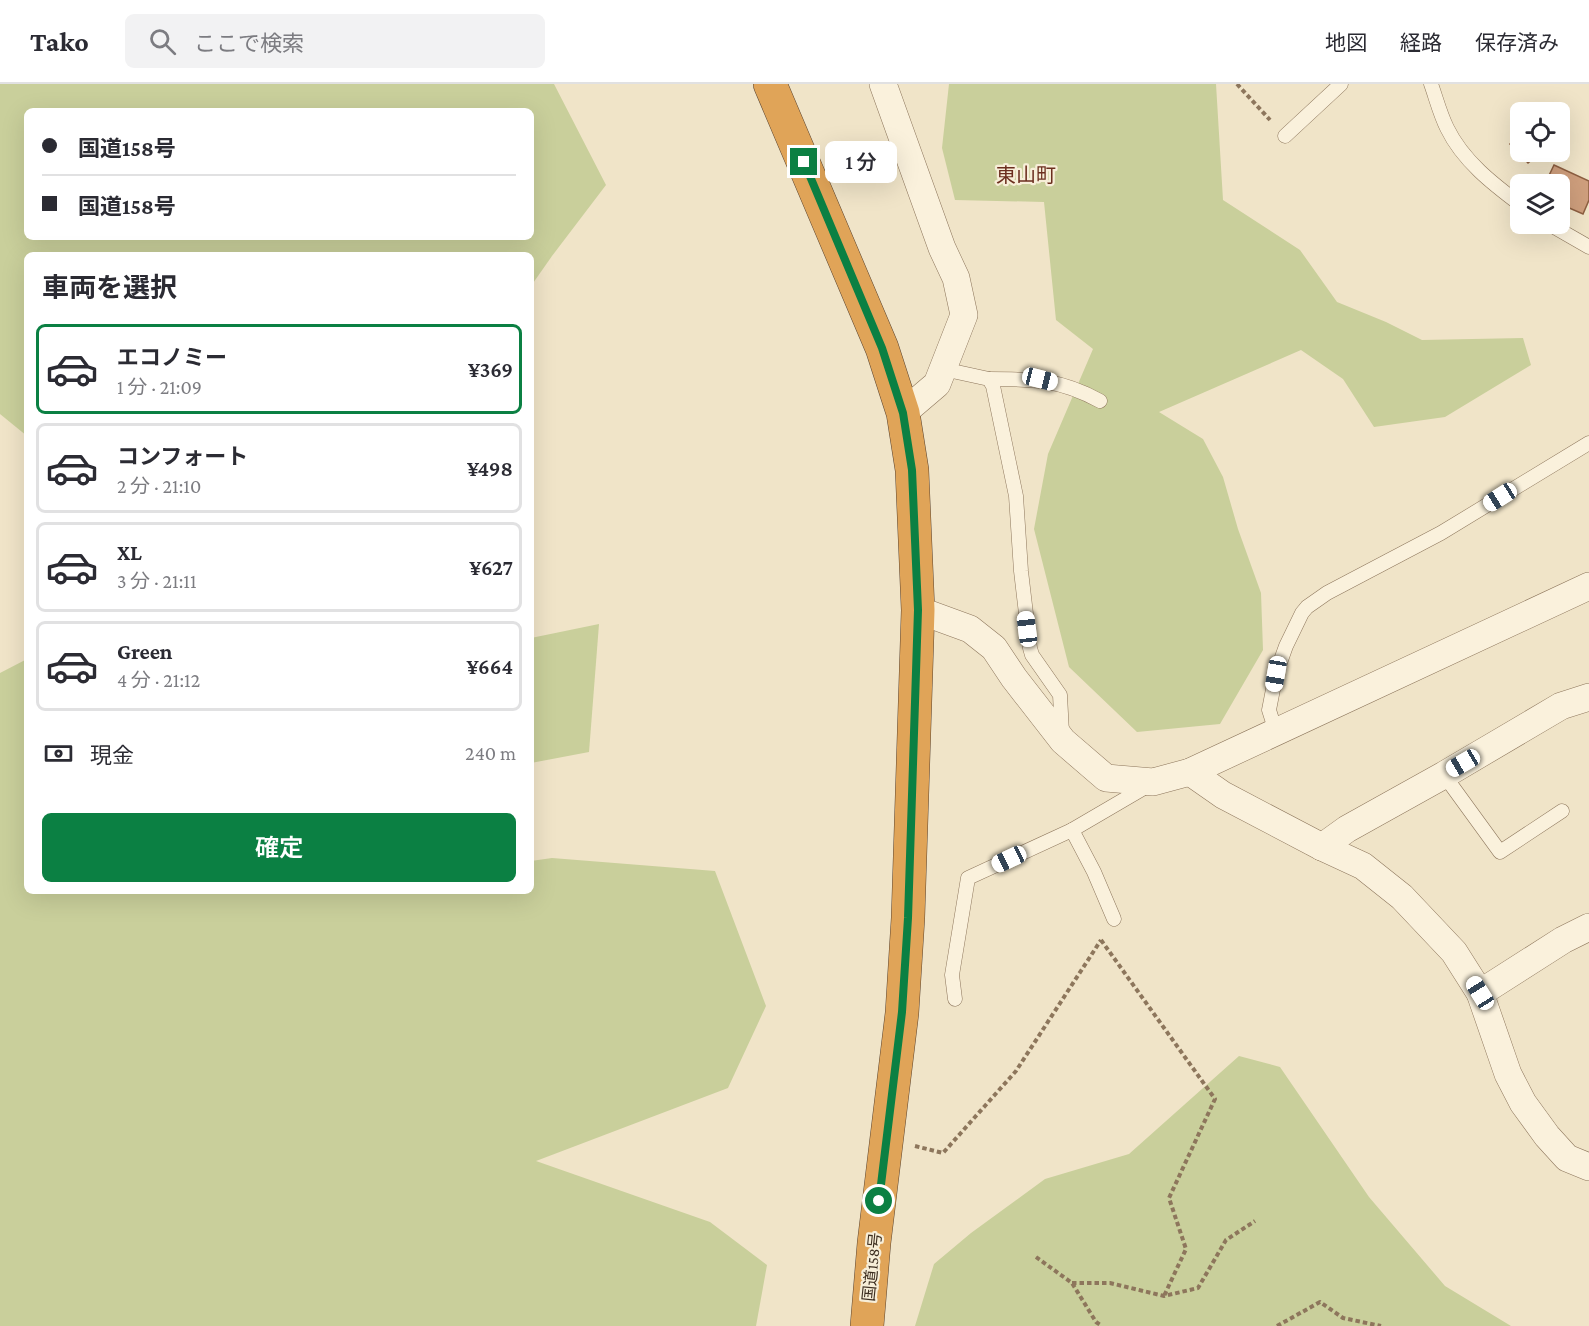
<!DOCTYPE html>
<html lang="ja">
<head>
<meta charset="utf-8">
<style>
	:root { --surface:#fff; --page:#f2f2f3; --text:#2b2b33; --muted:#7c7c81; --line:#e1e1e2; --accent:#0b8043 }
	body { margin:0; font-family:"Crimson Pro","Noto Sans JP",serif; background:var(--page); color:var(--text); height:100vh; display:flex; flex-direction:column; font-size:22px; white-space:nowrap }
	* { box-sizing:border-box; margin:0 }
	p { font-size:20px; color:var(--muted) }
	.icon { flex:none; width:33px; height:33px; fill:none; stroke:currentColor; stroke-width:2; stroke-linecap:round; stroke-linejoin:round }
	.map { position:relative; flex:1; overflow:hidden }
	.panel { position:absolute; left:24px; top:168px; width:510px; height:642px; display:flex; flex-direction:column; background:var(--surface); border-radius:9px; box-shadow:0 6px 24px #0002 }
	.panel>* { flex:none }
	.top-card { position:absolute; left:24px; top:24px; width:510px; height:132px; border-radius:9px; box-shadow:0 6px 24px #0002; display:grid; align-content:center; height:132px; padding:0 18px; background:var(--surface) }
	.buttons { position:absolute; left:1510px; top:18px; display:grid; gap:12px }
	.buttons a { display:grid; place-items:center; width:60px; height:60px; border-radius:9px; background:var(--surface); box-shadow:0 6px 24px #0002; font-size:30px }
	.end { position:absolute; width:27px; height:27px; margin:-14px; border:8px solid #0b8043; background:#fff; box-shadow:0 0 0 3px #fff }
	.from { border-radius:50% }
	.bubble { position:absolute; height:42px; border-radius:9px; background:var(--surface); box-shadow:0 6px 24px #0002; font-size:20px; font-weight:600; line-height:42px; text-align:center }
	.car { position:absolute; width:18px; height:36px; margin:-18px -9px; border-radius:8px; box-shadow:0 0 4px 2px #0007; background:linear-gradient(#fff 24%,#345 0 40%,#fff 0 76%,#345 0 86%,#fff 0) }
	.top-card b { display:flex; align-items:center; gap:21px; height:57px; font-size:22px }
	.top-card b+b { border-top:2px solid var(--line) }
	.top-card i { width:15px; height:15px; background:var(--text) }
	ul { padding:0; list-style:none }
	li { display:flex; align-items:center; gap:18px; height:90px; margin:0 12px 9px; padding:0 6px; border:3px solid var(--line); border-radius:9px }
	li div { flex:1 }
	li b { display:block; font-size:22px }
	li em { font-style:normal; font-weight:600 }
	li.selected { border-color:var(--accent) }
	li>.icon { width:54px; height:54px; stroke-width:1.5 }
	h2 { padding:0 18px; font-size:27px; line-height:72px }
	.pay { display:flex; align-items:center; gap:15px; height:66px; padding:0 18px; font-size:22px }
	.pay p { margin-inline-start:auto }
	.primary-button { display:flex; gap:12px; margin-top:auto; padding:12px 18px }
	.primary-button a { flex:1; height:69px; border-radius:9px; background:var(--accent); color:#fff; font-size:24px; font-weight:600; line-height:69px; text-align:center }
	header { display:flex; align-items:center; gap:36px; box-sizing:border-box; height:84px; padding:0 30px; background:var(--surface); border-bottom:2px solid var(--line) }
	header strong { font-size:28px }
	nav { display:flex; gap:33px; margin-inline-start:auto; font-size:21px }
	.search { width:420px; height:54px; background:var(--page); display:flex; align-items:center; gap:15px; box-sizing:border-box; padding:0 21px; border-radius:9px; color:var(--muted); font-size:22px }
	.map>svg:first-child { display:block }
	.green { fill:#c9cf9b; fill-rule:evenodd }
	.building { fill:#cf9f7d; stroke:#8d5f41; stroke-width:1.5 }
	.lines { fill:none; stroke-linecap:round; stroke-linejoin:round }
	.lane-casing { stroke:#8d765c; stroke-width:15 }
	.street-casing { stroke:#8d765c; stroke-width:28 }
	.highway-casing { stroke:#5b4430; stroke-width:34 }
	.path { stroke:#8d765c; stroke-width:4; stroke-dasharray:4.5 3; stroke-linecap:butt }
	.lane { stroke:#faf1dc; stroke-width:14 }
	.street { stroke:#faf1dc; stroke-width:27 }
	.highway { stroke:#e0a458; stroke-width:33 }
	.route { stroke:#0b8043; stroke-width:8 }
	.labels { text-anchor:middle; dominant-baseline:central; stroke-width:4.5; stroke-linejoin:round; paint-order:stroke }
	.street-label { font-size:16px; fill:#3d2e20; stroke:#f7eed8 }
	.quarter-label { font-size:20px; fill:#6b2e1e; stroke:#f7eed8 }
</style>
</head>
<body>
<header>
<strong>Tako</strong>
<div class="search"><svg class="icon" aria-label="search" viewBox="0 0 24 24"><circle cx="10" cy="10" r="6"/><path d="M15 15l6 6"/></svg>ここで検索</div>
<nav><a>地図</a><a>経路</a><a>保存済み</a></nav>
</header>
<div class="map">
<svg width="1589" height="1242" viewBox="0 0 1589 1242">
	<rect width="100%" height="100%" fill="#f0e4c8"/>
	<g class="green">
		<path d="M0,0H554L606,101L552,172L531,202V171H27V352L0,330ZM27,27H531V153H27Z"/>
		<path d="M949,0H1216L1223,116L1300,166L1337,218L1386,238L1422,256L1523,254L1531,281L1445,333L1374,343L1343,295L1301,266L1159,328L1203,355L1223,393L1238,445L1261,509L1263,566L1220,640L1137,648L1069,583L1034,445L1048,370L1093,265L1056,236L1044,118L955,116L942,64Z"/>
		<path d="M599,540L589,668L531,679V554Z"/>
		<path d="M27,575V807H531V777L552,774L715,787L766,922L728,1004L536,1077L710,1138L767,1181L756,1242H0V589Z"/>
		<path d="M1239,972L1280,983L1369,1113L1445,1202L1511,1242H915L934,1180L971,1149L1045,1095L1129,1070Z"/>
	</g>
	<g class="building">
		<path d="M1521,49V68H1541L1528,79L1510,60Z"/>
		<path d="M1554,81L1589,97V116L1583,130L1560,120V100H1545Z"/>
	</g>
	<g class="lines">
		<defs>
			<g id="lane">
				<path d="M1431,0C1436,14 1440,30 1447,44C1463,77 1493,100 1521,121"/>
				<path d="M1285,52L1341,0"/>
				<path d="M1549,140L1589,163"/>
				<path d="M943,285L989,295L993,302L1016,412L1021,487L1030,564L1032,571L1060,611L1062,649"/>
				<path d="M989,295C1034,295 1060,295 1100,317"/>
				<path d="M1276,648L1269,626L1276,590L1286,562L1302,529L1307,523L1327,509L1441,449L1589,359"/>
				<path d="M1444,691L1500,768L1562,727"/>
				<path d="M1072,746L1094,788L1114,835"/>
				<path d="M955,915L952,891L968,794L1072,746L1149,701"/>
			</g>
			<g id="street">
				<path d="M883,0L942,164L956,194L964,231L937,300L903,329"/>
				<path d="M918,526L970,545L994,564L1014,594L1063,657L1106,694L1153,698L1190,688L1589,502"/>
				<path d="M1190,688L1223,711L1322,763L1363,782L1402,813L1454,868L1480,909L1508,990L1523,1019L1547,1052L1567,1074L1589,1083"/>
				<path d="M1322,763L1347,745L1444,691L1561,622L1589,613"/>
				<path d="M1480,909L1563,856L1589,843"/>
			</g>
			<path id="highway" d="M770,0L882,264L903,329L912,386L918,526L908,834L902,929L874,1159L867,1242"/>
		</defs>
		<use href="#lane" class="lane-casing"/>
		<use href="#street" class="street-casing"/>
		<use href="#highway" class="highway-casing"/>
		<g class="path">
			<path d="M1237,0L1270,36"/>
			<path d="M1101,856L1215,1015L1169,1114L1186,1165L1164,1212"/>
			<path d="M915,1062L943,1069L1016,987L1101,856"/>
			<path d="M1036,1173L1072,1199L1096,1238L1102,1242"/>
			<path d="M1072,1199H1110L1164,1212L1198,1204L1226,1156L1255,1137"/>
			<path d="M1277,1242L1320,1218L1343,1234L1381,1242"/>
		</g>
		<use href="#lane" class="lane"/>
		<use href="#street" class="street"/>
		<use href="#highway" class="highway"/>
	</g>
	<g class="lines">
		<path class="route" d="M804,78L882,264L903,329L912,386L918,526L908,834L902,928L879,1117"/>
	</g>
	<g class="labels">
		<g class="street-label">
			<text transform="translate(872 1183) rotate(-84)">国道158号</text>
		</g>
		<g class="quarter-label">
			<text x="1026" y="91">東山町</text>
		</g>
	</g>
</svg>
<div class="buttons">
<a><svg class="icon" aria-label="locate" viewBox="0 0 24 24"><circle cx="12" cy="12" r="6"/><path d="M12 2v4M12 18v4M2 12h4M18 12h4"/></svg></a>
<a><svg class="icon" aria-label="layers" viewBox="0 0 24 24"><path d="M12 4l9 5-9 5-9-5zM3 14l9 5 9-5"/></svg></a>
</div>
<i class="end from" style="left:879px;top:1117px"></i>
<i class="end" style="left:804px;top:78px"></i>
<div class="bubble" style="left:825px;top:57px;width:72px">1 分</div>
<i class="car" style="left:1040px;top:295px;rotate:104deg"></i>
<i class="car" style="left:1500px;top:413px;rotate:238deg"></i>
<i class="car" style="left:1027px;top:545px;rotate:353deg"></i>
<i class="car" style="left:1276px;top:590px;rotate:190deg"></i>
<i class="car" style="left:1463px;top:679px;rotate:240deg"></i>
<i class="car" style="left:1009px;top:775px;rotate:245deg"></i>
<i class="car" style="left:1480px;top:909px;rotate:328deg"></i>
<div class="top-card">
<b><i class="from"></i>国道158号</b>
<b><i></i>国道158号</b>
</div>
<section class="panel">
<h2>車両を選択</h2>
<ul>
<li class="selected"><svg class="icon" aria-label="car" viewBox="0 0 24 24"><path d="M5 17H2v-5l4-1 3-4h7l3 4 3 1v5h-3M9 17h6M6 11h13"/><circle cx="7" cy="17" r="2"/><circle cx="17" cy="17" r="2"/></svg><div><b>エコノミー</b><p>1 分 · 21:09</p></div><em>¥369</em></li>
<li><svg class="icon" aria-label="car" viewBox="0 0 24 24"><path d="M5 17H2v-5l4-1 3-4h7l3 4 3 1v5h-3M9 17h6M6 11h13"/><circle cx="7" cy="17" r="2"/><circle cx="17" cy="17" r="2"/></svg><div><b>コンフォート</b><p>2 分 · 21:10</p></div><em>¥498</em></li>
<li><svg class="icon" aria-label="car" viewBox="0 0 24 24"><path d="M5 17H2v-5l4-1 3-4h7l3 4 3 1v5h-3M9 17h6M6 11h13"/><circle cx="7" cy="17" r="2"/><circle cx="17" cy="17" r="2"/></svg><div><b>XL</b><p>3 分 · 21:11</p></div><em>¥627</em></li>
<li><svg class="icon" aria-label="car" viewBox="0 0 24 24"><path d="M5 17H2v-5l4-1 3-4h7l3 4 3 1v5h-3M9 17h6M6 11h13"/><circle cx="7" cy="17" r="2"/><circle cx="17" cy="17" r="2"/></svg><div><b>Green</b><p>4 分 · 21:12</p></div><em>¥664</em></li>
</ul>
<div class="pay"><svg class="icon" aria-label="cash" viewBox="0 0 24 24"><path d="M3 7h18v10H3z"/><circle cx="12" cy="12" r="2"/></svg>現金<p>240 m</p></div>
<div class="primary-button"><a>確定</a></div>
</section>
</div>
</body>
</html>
